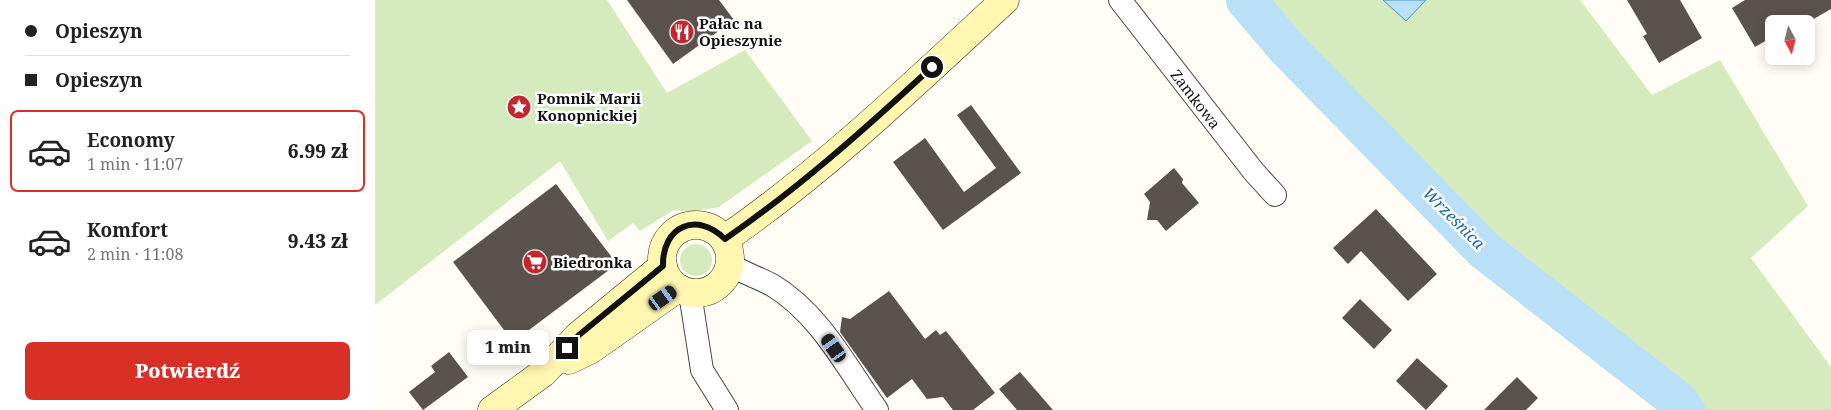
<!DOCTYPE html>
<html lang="pl">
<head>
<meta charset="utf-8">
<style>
	:root { --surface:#fff; --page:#f6f6f6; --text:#222; --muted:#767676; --line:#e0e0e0; --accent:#d93025 }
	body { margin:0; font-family:"Noto Serif",serif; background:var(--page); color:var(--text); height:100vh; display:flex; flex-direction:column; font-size:19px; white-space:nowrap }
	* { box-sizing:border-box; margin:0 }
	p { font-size:16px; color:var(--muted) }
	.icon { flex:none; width:28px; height:28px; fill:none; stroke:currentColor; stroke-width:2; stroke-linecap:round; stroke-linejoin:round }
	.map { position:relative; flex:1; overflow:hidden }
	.panel { display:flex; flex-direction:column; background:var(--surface); width:375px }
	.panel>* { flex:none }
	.banner { display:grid; align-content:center; height:110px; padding:0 25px; background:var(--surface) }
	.needle { width:32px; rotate:173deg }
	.buttons { position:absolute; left:1390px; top:15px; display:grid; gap:10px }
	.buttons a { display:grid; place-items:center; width:50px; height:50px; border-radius:8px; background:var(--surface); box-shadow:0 2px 12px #0003; font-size:25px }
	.end { position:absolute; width:22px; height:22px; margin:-11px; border:6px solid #111; background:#fff; box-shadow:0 0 0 2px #fff }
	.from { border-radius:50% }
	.bubble { position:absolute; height:35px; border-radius:8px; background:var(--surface); box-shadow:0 2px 12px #0003; font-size:16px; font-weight:800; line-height:35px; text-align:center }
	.car { position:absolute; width:15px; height:30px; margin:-15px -8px; border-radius:6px; box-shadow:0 0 4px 1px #0007; background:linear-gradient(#222 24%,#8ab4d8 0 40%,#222 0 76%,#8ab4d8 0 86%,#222 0) }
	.banner b { display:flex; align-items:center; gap:18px; height:48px; font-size:19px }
	.banner b+b { border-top:1px solid var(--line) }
	.banner i { width:12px; height:12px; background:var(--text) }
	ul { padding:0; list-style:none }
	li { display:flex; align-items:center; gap:15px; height:82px; margin:0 10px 8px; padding:0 15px; border:2px solid transparent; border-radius:8px }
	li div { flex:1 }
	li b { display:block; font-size:19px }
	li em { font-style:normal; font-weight:800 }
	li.active { border-color:var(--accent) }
	li>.icon { width:45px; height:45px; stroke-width:1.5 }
	.button { display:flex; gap:10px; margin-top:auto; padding:10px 25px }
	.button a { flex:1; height:58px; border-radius:8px; background:var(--accent); color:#fff; font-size:20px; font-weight:800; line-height:58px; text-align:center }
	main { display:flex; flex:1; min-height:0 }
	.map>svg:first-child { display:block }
	.green { fill:#d5ebbd }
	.water { fill:#b9e0f7; stroke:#3f96cf }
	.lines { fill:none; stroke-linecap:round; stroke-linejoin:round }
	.river { stroke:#b9e0f7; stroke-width:40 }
	.building { fill:#5a524d }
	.street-casing { stroke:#444; stroke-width:24 }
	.secondary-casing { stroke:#333; stroke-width:29 }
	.street { stroke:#fff; stroke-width:22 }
	.secondary { stroke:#fff6b0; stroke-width:28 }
	.route { stroke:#111; stroke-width:6 }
	.labels { text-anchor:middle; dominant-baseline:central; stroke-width:5; stroke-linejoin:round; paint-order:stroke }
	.poi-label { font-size:15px; font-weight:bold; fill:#111; stroke:#fff; text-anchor:start }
	.street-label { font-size:15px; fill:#111; stroke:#fff }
	.water-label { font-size:16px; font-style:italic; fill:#1768a6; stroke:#fff }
</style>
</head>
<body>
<main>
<section class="panel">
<div class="banner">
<b><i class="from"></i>Opieszyn</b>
<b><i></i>Opieszyn</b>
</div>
<ul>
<li class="active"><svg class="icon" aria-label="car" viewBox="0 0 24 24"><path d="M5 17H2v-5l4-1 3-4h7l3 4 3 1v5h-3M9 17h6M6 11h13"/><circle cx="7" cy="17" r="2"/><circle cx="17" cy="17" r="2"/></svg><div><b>Economy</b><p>1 min · 11:07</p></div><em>6.99 zł</em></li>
<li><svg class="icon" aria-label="car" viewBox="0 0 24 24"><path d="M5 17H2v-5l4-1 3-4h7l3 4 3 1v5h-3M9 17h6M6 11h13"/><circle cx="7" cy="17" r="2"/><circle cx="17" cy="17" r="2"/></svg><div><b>Komfort</b><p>2 min · 11:08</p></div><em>9.43 zł</em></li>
</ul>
<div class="button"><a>Potwierdź</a></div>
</section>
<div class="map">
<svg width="1456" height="410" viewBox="0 0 1456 410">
	<rect width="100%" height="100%" fill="#fffdf5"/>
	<g class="green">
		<path d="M0,0H232L292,93L370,50L437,141L344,207L314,212L299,210L265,231L258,223L233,241L185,161L0,305Z"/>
		<path d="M888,0H1205L1277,95L1345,60L1433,206L1376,258L1456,367V410H1324L1311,395L1118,243Z"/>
		<circle cx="321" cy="260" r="16"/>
	</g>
	<path class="water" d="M1008,0H1051L1031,21Z"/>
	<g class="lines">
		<path class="river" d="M871,0L911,47L1109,250L1303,401L1310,410"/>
	</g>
	<g class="building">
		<path d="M252,0H344L359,20L298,64Z"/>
		<path d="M1252,0H1305L1327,38L1284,63L1268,36L1272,34Z"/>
		<path d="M1370,0H1456V9L1430,24H1399V36L1380,47L1357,8Z"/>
		<path d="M596,105L646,173L568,230L518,162L550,138L589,192L621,168L582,115Z"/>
		<path d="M799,168L808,179L807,183L824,203L791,231L782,220H772L775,202L769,194Z"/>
		<path d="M181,184L242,264L138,342L78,262Z"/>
		<path d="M1001,209L1062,274L1033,301L986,251L973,264L958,248Z"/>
		<path d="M514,291L550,339L561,330L565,335L571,331L620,393L598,410H578L568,397L552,399L537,379L512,398L465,332L467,317L475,319Z"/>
		<path d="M985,299L1017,330L999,349L967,318Z"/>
		<path d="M74,352L93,377L48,410L34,392L60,372L56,366Z"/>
		<path d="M1042,358L1073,386L1051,410L1021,381Z"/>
		<path d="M645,372L678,410H642L624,389Z"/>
		<path d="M1142,377L1163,398L1151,410H1109Z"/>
	</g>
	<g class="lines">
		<defs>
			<g id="street">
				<path d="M745,0L879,172L900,195"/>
				<path d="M355,265C369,273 384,278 397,285C444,313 471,366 502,410"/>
				<path d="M315,293L327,370L352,410"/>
			</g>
			<g id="secondary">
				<circle cx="321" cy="259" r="34"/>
				<path d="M350,239C451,169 540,83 630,0"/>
				<path d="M194,360L215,350L303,288"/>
				<path d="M117,410L168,373L204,335L288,266"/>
			</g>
		</defs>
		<use href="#street" class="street-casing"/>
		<use href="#secondary" class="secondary-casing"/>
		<use href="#street" class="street"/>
		<use href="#secondary" class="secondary"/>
	</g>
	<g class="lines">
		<path class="route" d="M192,348L204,335L288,266C287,226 322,211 350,239C424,188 491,128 557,67"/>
	</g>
	<defs>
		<symbol id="restaurant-disc" viewBox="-11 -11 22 22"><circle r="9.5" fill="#c4262e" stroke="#fff"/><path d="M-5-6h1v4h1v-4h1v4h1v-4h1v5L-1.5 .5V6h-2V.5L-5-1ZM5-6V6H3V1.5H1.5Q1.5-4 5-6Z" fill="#fff"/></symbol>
		<symbol id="sight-disc" viewBox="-11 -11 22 22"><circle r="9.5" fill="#c4262e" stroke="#fff"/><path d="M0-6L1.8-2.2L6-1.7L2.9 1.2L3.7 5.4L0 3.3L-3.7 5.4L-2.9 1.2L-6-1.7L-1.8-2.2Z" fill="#fff"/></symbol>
		<symbol id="supermarket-disc" viewBox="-11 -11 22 22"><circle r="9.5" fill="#c4262e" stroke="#fff"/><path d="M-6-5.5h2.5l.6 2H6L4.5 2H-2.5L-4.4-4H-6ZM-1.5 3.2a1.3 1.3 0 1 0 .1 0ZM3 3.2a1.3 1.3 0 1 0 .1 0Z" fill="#fff"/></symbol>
	</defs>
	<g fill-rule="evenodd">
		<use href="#restaurant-disc" x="293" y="18" width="28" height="28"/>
		<use href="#sight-disc" x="130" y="93" width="28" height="28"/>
		<use href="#supermarket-disc" x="146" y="248" width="28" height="28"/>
	</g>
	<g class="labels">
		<g class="poi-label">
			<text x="324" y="23">Pałac na<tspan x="324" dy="17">Opieszynie</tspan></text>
			<text x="162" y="98">Pomnik Marii<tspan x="162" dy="17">Konopnickiej</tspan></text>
			<text x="178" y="262">Biedronka</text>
		</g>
		<g class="street-label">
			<text transform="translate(821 99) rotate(52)">Zamkowa</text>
		</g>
		<g class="water-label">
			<text transform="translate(1079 218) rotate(45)">Wrześnica</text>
		</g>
	</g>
</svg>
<div class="buttons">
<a><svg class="needle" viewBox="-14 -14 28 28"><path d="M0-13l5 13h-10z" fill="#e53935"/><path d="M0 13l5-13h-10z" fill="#767676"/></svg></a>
</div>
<i class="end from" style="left:557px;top:67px"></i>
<i class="end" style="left:192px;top:348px"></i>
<div class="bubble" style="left:92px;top:330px;width:82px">1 min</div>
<i class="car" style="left:288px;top:298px;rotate:55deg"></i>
<i class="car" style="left:459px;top:348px;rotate:325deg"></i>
</div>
</main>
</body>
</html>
